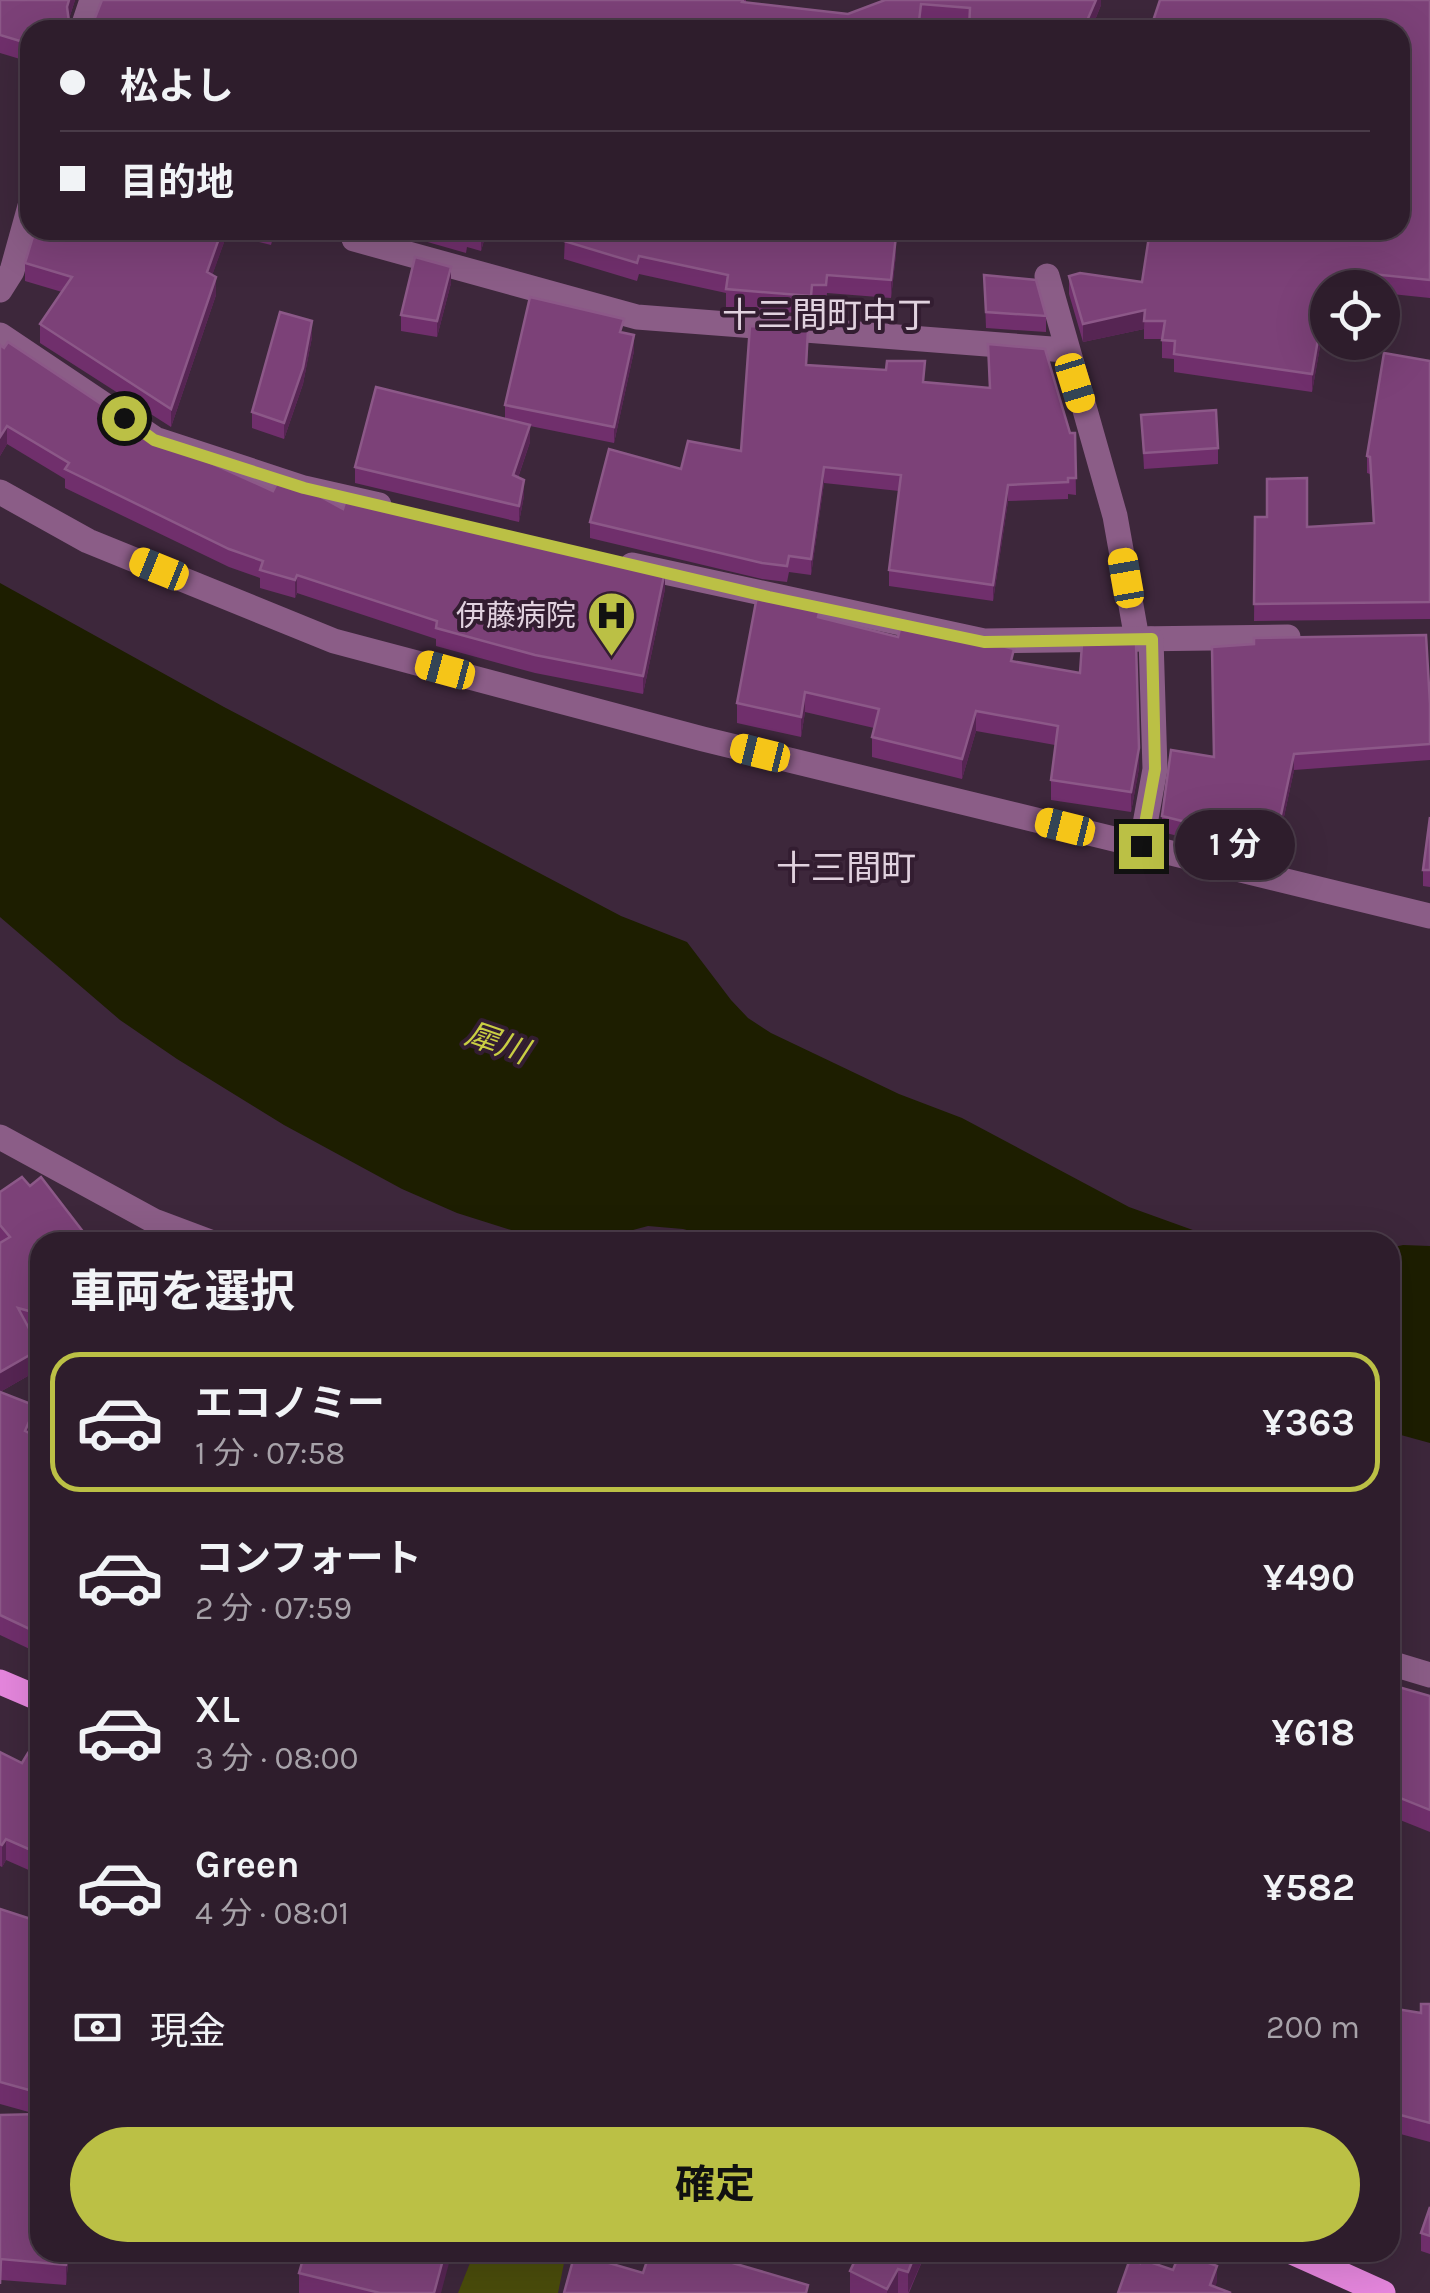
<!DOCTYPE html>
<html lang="ja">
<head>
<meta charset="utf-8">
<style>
	:root { --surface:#2e1d2c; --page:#362634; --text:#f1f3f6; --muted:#a7a2a9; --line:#493b48; --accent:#bbc045 }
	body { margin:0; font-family:Karla,"Noto Sans JP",sans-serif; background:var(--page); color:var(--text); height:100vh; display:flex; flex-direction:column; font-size:38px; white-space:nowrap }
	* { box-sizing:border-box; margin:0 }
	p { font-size:32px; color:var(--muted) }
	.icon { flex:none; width:55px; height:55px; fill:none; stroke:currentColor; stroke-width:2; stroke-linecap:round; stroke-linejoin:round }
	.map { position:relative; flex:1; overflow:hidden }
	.side { position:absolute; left:30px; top:1232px; width:1370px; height:1030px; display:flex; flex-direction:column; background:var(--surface); border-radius:30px; box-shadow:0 10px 40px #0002,0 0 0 2px var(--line) }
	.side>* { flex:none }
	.banner { position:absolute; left:20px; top:20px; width:1390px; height:220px; border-radius:30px; box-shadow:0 10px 40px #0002,0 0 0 2px var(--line); display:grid; align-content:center; height:220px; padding:0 40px; background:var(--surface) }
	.controls { position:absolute; left:1310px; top:270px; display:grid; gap:20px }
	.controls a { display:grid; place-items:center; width:90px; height:90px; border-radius:50%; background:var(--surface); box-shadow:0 10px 40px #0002,0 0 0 2px var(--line); font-size:50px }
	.end { position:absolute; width:45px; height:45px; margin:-22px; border:12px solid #bbc045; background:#111; box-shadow:0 0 0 5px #111 }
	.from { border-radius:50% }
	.bubble { position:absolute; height:70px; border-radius:35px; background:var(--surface); box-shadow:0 10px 40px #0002,0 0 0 2px var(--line); font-size:32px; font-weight:700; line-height:70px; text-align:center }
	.car { position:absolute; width:30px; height:60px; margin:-30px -15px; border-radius:12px; box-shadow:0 0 8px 2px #0007; background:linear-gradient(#f5c518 24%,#345 0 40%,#f5c518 0 76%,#345 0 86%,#f5c518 0) }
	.banner b { display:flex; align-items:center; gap:35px; height:95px; font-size:38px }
	.banner b+b { border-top:2px solid var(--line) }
	.banner i { width:25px; height:25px; background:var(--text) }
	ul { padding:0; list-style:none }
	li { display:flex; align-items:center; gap:30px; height:140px; margin:0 20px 15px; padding:0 20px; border:5px solid transparent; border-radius:30px }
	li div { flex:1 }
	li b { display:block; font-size:38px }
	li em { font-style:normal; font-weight:700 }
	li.current { border-color:var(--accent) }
	li>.icon { width:90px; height:90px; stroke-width:1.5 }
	h2 { padding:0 40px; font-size:45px; line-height:120px }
	.pay { display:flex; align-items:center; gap:25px; height:110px; padding:0 40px; font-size:38px }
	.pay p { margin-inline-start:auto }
	.button { display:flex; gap:20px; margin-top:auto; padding:20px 40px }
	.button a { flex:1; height:115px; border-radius:60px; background:var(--accent); color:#111; font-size:40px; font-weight:700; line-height:115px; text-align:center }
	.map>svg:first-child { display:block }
	.green { fill:#4a4c0b }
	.water { fill:#1d1e00 }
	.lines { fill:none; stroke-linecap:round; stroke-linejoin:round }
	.minor { stroke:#8b5d87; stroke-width:25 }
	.major { stroke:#e586dd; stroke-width:25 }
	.wall { fill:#702f6c }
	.shaded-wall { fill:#562553 }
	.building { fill:#7c4178; stroke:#8c5888; stroke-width:2.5 }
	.route { stroke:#bbc045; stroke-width:12 }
	.labels { text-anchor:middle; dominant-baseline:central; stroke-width:8; stroke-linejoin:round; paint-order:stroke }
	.poi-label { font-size:30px; fill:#e1d2df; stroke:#331d31; text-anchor:end }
	.water-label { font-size:32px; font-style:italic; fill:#c9ce43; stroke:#331d31 }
	.quarter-label { font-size:35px; fill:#e1d2df; stroke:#331d31 }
</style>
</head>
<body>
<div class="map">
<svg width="1430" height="2293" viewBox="0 0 1430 2293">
	<rect width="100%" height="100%" fill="#3d273b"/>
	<path class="green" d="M474,2253H566L558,2293H458Z"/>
	<g class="water">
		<path d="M0,583L224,707L621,916L687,942L731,1000L748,1018L771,1033L899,1094L962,1118L1129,1207L1226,1242H732L683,1229L648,1226L618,1234L605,1242H549L457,1213L402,1189L284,1125L177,1059L120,1020L0,917Z"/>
		<path d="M1403,1245L1430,1246V1443L1390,1432V1248Z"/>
	</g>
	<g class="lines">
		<g class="minor">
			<path d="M82,30L92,0"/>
			<path d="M356,230L354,239L637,317L1065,350"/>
			<path d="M1047,276L1115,516L1137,639"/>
			<path d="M0,290L12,271L30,206"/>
			<path d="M0,335L155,439L304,488L379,505"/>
			<path d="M0,492L88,541L334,641L703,739L1430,916"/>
			<path d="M632,565L984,641L1288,637"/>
			<path d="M1141,846L1155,769L1151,639"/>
			<path d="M0,1137L154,1221L210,1242"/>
			<path d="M1390,1663L1430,1675"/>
		</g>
		<g class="major">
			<path d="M0,1682L40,1699"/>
			<path d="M1292,2252L1383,2293"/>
		</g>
	</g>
	<g class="wall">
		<path d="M0,0H75L69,19V22L78,27L93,23L102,0H746V3L848,14L885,0H1101V5L1091,30H969V26L921,22L30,30V62L0,53Z"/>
		<path d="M1430,0V298L1382,293V288H1328V301L1312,392L1174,372V359L1162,358V339H1144V329L1083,342L1069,294V276L1142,282L1400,230Z"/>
		<path d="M35,230H275L271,245L227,234L212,275L216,295L171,427L40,343V324L62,292L25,281V263Z"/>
		<path d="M424,230H487L481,251L467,247L466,253L424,241Z"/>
		<path d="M562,230H741L742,236L896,254L891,298L827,293L826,303H812L811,314L726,308V293L639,274L637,281L564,259L565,236H562Z"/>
		<path d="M984,275L1046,316V332L986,328Z"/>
		<path d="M451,283L437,337L401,331V315Z"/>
		<path d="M624,333L634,351L614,443L530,426V442L518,478L524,496L519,522L355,483V467L505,419V405Z"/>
		<path d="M312,337L303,384L284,439L252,428V412Z"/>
		<path d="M988,344L1070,433H1075L1076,495L1068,494V499L1008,501L993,601L889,586V570L899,491L824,483L811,575L789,572L787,582L762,579L590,538V522L741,451L808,347L807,365L924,382L989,388Z"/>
		<path d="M0,345L146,434L273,491L665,589L643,694L535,673L436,646V639L297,593L295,598L260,588V578L229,567L65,488V479L7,444L0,456Z"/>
		<path d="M1430,361V619L1254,621L1255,517L1307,527L1373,523L1370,474L1367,473V456Z"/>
		<path d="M1141,415L1218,448V464L1144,469Z"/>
		<path d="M804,606L820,617L898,637L1014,662L1139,768L1131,812L1051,800V780L1055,745L976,731L962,779L872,757V737L874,728L805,712L801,737L737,723V703Z"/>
		<path d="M1430,704V760L1294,770L1276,854L1206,843L1162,832V816L1214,757Z"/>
		<path d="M1430,817V887L1423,886V870Z"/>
		<path d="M30,1186L40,1242V1334L30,1332L40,1369L0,1392V1192Z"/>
		<path d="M0,1392L36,1426L32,1434L40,1438L36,1652L0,1635Z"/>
		<path d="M1430,1696V1832L1390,1816V1701Z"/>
		<path d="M0,1752L22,1763L40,1760V1875L6,1860L2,1867L0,1866Z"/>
		<path d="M0,1909L40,1922V2252H69L66,2285L1,2280V2293L0,2115L36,2114L0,2104Z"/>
		<path d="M1430,2004V2142L1393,2132L1390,2138V2008L1421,2013Z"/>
		<path d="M1430,2207V2254L1421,2251V2233Z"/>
		<path d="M854,2252H926L909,2293H850V2271L854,2262Z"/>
		<path d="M299,2273L441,2293H299Z"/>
	</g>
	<g class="shaded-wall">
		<path d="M69,0H75L67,25V7Z"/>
		<path d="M1096,0H1101V5L1091,30H1083Z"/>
		<path d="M222,230H227V234L207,290V272Z"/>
		<path d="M482,230H487L481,251V235Z"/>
		<path d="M896,236V254L891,298V280Z"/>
		<path d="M451,267V283L437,337V321Z"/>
		<path d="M1353,272V288H1328V301L1312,392V374L1328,282Z"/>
		<path d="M216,277V295L171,427V409Z"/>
		<path d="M1145,310L1144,329L1083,342V324Z"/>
		<path d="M312,321V337L303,384L284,439V423Z"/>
		<path d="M634,335V351L614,443V427Z"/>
		<path d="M530,425V442L513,492V475Z"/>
		<path d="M7,426V444L0,456V437Z"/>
		<path d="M824,467V483L811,575V559Z"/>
		<path d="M524,480V496L519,522V506Z"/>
		<path d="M1008,485V501L993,601V585Z"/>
		<path d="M665,571V589L643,694V676Z"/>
		<path d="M297,575V593L295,598V580Z"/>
		<path d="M805,692V712L801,737V717Z"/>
		<path d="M976,711V731L962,779V759Z"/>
		<path d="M1139,748V768L1131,812V792Z"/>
		<path d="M1294,754V770L1276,854V838Z"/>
		<path d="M40,1349V1369L0,1392V1372Z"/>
		<path d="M36,1406V1426L25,1451V1431Z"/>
		<path d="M40,1623V1643L36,1652V1632Z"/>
		<path d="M6,1839V1860L2,1867V1845Z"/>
		<path d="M1393,2113V2132L1390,2138V2120Z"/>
		<path d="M67,2252H69L66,2285V2265Z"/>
		<path d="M445,2252H452L441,2293H434Z"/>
		<path d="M916,2252H926L908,2293V2272Z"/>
		<path d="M1217,2266V2282L1213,2293L1210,2285Z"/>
		<path d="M898,2269V2293H887V2289Z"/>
	</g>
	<g class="building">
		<path d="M0,0H69L67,7L69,22L78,27L93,23L102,0H743L742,2L848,14L885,0H1096L1083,30H969L970,8L921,4L918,30H30V44L0,35Z"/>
		<path d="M1160,0H1430V280L1353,272L1328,282L1312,374L1174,354L1175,341L1162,340L1165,321H1144L1145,310L1083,324L1069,276L1080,273L1142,282L1150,230H1400V30H1150Z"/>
		<path d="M35,230H222L207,272L216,277L171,409L40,324L72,277L25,263Z"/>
		<path d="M441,230H482L481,235L467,231L466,237Z"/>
		<path d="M567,230H741L742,236H896L891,280L827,275L826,285H812L811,296L726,289L728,275L639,256L637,263L564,241Z"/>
		<path d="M415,257L451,267L437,321L401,315Z"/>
		<path d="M984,275L1036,280L1046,316L986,312Z"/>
		<path d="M530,297L624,319L620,332L634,335L614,427L505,405Z"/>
		<path d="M280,312L312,321L303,368L284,423L252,412Z"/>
		<path d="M750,326L808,330L806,365L886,370L887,361H925L923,382L990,388L988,344L1045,349L1070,433H1075L1076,478H1068V482L1008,485L993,585L889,570L901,475L824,467L811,559L789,556L787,566L762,563L590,522L609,449L681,469L688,441L741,451Z"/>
		<path d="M8,342L146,434L273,491L279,479L301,486L343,509L347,496L665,571L643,676L535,655L436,628L437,621L297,575L295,580L260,570L263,561L229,549L65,469L69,463L7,426L0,437V345L4,348Z"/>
		<path d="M1384,353L1430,361V602L1254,604L1255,517H1267V479L1307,478V527L1374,523L1370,457L1367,456Z"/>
		<path d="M376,387L530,425L513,475L524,480L519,506L355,467Z"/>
		<path d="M1216,410L1218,448L1144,453L1141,415Z"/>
		<path d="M758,591L804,601V606L820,609L818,617L898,637L902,621L1014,649L1011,661L1080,673L1082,644L1136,643L1139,748L1131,792L1051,780L1058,726L976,711L962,759L872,737L879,709L805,692L801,717L737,703Z"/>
		<path d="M1426,635L1430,704V744L1294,754L1276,838L1206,827L1162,816L1171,750L1214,757L1212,647L1254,644V638Z"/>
		<path d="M1430,817V870H1423Z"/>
		<path d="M22,1177L30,1186L41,1177L91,1242H40V1314L18,1308L40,1349L0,1372V1243L10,1237L0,1225V1192Z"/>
		<path d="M165,1234L186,1242H161Z"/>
		<path d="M0,1392L36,1406L25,1431L40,1438V1623L36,1632L0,1615Z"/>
		<path d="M1395,1686L1430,1696V1810L1390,1794V1783L1398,1760L1390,1758V1701Z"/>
		<path d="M0,1752L22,1763L28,1753L40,1760V1854L6,1839L2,1845L0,1844Z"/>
		<path d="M0,1909L40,1922V2093L0,2082Z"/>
		<path d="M1421,2004H1430V2123L1393,2113L1390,2120V2008L1421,2013Z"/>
		<path d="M40,2114V2252H67L66,2265L1,2259L0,2284V2115Z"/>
		<path d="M1430,2207V2236L1421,2233Z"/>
		<path d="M305,2252H445L434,2293H380L299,2273Z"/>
		<path d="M650,2252H695L808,2285L806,2293H564L575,2253L643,2273Z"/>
		<path d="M859,2252H916L908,2272L898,2269L887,2289L850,2271Z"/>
		<path d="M1180,2252L1217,2266L1210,2285L1231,2293H1118L1130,2259L1140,2263L1141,2259L1173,2270Z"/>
	</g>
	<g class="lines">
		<path class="route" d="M124,418L154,440L304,488L769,597L984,642L1152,639L1155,769L1141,846"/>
	</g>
	<defs>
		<symbol id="hospital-pin" viewBox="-11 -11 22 30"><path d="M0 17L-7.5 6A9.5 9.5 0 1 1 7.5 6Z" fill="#bbc045" stroke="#331d31"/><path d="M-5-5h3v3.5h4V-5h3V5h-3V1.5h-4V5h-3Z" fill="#111"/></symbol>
	</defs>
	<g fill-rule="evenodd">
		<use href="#hospital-pin" x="584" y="588" width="55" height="75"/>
	</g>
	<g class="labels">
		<g class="poi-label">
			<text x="576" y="616">伊藤病院</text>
		</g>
		<g class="water-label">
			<text transform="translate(497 1043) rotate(19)">犀川</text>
		</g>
		<g class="quarter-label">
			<text x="827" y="315">十三間町中丁</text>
			<text x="846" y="868">十三間町</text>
		</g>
	</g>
</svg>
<div class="controls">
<a><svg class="icon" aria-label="locate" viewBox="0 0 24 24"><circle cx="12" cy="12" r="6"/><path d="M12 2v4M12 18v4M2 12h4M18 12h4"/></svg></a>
</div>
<i class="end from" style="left:124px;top:418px"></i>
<i class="end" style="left:1141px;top:846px"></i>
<div class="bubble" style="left:1175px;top:810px;width:120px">1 分</div>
<i class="car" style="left:1075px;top:383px;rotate:163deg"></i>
<i class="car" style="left:159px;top:569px;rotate:292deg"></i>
<i class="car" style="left:1126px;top:578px;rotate:350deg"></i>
<i class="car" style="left:445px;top:670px;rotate:285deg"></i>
<i class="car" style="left:760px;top:753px;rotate:284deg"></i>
<i class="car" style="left:1065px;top:827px;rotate:284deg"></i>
<div class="banner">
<b><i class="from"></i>松よし</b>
<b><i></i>目的地</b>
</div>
<section class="side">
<h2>車両を選択</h2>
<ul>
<li class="current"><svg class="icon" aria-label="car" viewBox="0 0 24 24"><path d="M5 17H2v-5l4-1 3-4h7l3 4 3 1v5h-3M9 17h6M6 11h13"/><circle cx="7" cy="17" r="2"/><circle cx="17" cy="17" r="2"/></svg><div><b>エコノミー</b><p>1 分 · 07:58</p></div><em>¥363</em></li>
<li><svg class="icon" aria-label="car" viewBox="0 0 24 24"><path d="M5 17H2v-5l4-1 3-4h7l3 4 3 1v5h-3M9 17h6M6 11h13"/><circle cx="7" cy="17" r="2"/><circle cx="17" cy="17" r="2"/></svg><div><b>コンフォート</b><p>2 分 · 07:59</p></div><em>¥490</em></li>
<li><svg class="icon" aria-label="car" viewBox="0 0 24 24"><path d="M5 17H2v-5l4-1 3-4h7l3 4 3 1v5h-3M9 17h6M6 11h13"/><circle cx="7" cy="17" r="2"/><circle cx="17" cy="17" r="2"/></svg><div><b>XL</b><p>3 分 · 08:00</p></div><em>¥618</em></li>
<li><svg class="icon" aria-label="car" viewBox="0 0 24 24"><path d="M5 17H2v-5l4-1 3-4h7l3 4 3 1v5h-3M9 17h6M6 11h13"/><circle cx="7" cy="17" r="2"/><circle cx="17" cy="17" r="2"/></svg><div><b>Green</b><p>4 分 · 08:01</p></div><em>¥582</em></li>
</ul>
<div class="pay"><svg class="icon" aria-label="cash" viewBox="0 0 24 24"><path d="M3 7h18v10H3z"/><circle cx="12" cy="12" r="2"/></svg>現金<p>200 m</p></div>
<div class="button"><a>確定</a></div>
</section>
</div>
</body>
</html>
